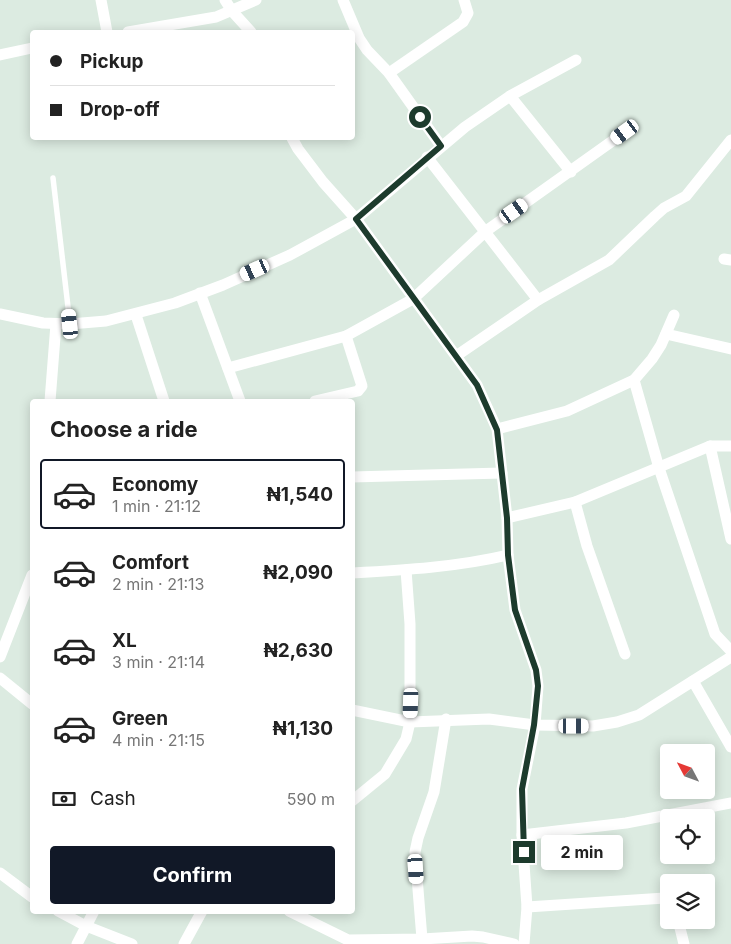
<!DOCTYPE html>
<html lang="en">
<head>
<meta charset="utf-8">
<style>
	:root { --surface:#fff; --page:#f6f6f6; --text:#222; --muted:#767676; --line:#e0e0e0; --accent:#111827 }
	body { margin:0; font-family:Inter,sans-serif; background:var(--page); color:var(--text); height:100vh; display:flex; flex-direction:column; font-size:19px; white-space:nowrap }
	* { box-sizing:border-box; margin:0 }
	p { font-size:16px; color:var(--muted) }
	.icon { flex:none; width:28px; height:28px; fill:none; stroke:currentColor; stroke-width:2; stroke-linecap:round; stroke-linejoin:round }
	.map { position:relative; flex:1; overflow:hidden }
	.sheet { position:absolute; left:30px; top:399px; width:325px; height:515px; display:flex; flex-direction:column; background:var(--surface); border-radius:5px; box-shadow:0 2px 12px #0003 }
	.sheet>* { flex:none }
	.guide { position:absolute; left:30px; top:30px; width:325px; height:110px; border-radius:5px; box-shadow:0 2px 12px #0003; display:grid; align-content:center; height:110px; padding:0 20px; background:var(--surface) }
	.needle { width:32px; rotate:311deg }
	.tools { position:absolute; left:660px; top:744px; display:grid; gap:10px }
	.tools a { display:grid; place-items:center; width:55px; height:55px; border-radius:5px; background:var(--surface); box-shadow:0 2px 12px #0003; font-size:25px }
	.end { position:absolute; width:22px; height:22px; margin:-11px; border:6px solid #1d3b2d; background:#fff; box-shadow:0 0 0 2px #fff }
	.from { border-radius:50% }
	.bubble { position:absolute; height:35px; border-radius:5px; background:var(--surface); box-shadow:0 2px 12px #0003; font-size:16px; font-weight:700; line-height:35px; text-align:center }
	.car { position:absolute; width:15px; height:30px; margin:-15px -8px; border-radius:6px; box-shadow:0 0 4px 1px #0007; background:linear-gradient(#fff 24%,#345 0 40%,#fff 0 76%,#345 0 86%,#fff 0) }
	.guide b { display:flex; align-items:center; gap:18px; height:48px; font-size:19px }
	.guide b+b { border-top:1px solid var(--line) }
	.guide i { width:12px; height:12px; background:var(--text) }
	ul { padding:0; list-style:none }
	li { display:flex; align-items:center; gap:15px; height:70px; margin:0 10px 8px; padding:0 10px; border:2px solid transparent; border-radius:5px }
	li div { flex:1 }
	li b { display:block; font-size:19px }
	li em { font-style:normal; font-weight:700 }
	li.selected { border-color:var(--accent) }
	li>.icon { width:45px; height:45px; stroke-width:1.5 }
	h2 { padding:0 20px; font-size:22px; line-height:60px }
	.pay { display:flex; align-items:center; gap:12px; height:55px; padding:0 20px; font-size:19px }
	.pay p { margin-inline-start:auto }
	.action { display:flex; gap:10px; margin-top:auto; padding:10px 20px }
	.action a { flex:1; height:58px; border-radius:5px; background:var(--accent); color:#fff; font-size:20px; font-weight:700; line-height:58px; text-align:center }
	.map>svg:first-child { display:block }
	.lines { fill:none; stroke-linecap:round; stroke-linejoin:round }
	.lane { stroke:#fff; stroke-width:5.5 }
	.street { stroke:#fff; stroke-width:11 }
	.route { stroke:#1d3b2d; stroke-width:6 }
</style>
</head>
<body>
<div class="map">
<svg width="731" height="944" viewBox="0 0 731 944">
	<rect width="100%" height="100%" fill="#dcebe1"/>
	<g class="lines">
		<path class="lane" d="M53,178L70,324"/>
		<g class="street">
			<path d="M101,0L107,32"/>
			<path d="M225,0L232,11L251,32"/>
			<path d="M343,0L359,38L367,50L389,73L441,146"/>
			<path d="M128,32L216,17L256,0"/>
			<path d="M0,55L32,48"/>
			<path d="M389,73L463,22L468,13L464,0"/>
			<path d="M510,96L571,172"/>
			<path d="M292,138L298,149L323,182L356,219L477,385L497,429L507,518L508,555C457,567 405,570 352,573"/>
			<path d="M427,157L538,300"/>
			<path d="M724,259L731,260"/>
			<path d="M200,293L240,401"/>
			<path d="M0,314L43,323L70,324L106,321L175,303L223,285L290,255L356,219L465,127L510,96L576,60"/>
			<path d="M136,315L164,401"/>
			<path d="M666,334L731,349"/>
			<path d="M456,356L538,300L609,260L655,216L664,208L686,196L731,140"/>
			<path d="M228,368L346,336L413,299L486,231L625,132"/>
			<path d="M634,380L659,468L715,634L731,651"/>
			<path d="M50,401L56,324"/>
			<path d="M315,401L358,391L362,386L346,336"/>
			<path d="M497,429L567,411L634,380L652,359L661,345L674,315"/>
			<path d="M710,446L731,539"/>
			<path d="M352,477L502,473"/>
			<path d="M575,502L587,546L625,654"/>
			<path d="M507,518L575,502L710,446H731"/>
			<path d="M508,555L515,610L536,670L538,686L535,725L522,789V835L527,907L524,944"/>
			<path d="M0,657L32,575"/>
			<path d="M0,678L32,704"/>
			<path d="M693,681L731,747"/>
			<path d="M352,710L410,722L489,719L535,725L593,726L617,722L639,715L731,657"/>
			<path d="M352,801L385,774L406,739L410,722V624L406,570"/>
			<path d="M522,835L626,823L731,803"/>
			<path d="M0,873L32,897"/>
			<path d="M527,907L665,898L669,900"/>
			<path d="M58,911L86,926L132,944"/>
			<path d="M289,911L348,940L422,939L472,936L483,937L514,944"/>
			<path d="M678,920L684,944"/>
			<path d="M422,939L415,852L418,838L434,792L446,719"/>
			<path d="M77,944L94,911"/>
			<path d="M184,944L202,911"/>
		</g>
	</g>
	<g class="lines">
		<path class="route" d="M420,117L441,146L356,219L477,385L497,430L507,518L508,555L515,610L536,670L538,686L534,725L522,789L524,852"/>
	</g>
</svg>
<div class="tools">
<a><svg class="needle" viewBox="-14 -14 28 28"><path d="M0-13l5 13h-10z" fill="#e53935"/><path d="M0 13l5-13h-10z" fill="#767676"/></svg></a>
<a><svg class="icon" aria-label="locate" viewBox="0 0 24 24"><circle cx="12" cy="12" r="6"/><path d="M12 2v4M12 18v4M2 12h4M18 12h4"/></svg></a>
<a><svg class="icon" aria-label="layers" viewBox="0 0 24 24"><path d="M12 4l9 5-9 5-9-5zM3 14l9 5 9-5"/></svg></a>
</div>
<i class="end from" style="left:420px;top:117px"></i>
<i class="end" style="left:524px;top:852px"></i>
<div class="bubble" style="left:541px;top:835px;width:82px">2 min</div>
<i class="car" style="left:625px;top:132px;rotate:234deg"></i>
<i class="car" style="left:514px;top:211px;rotate:55deg"></i>
<i class="car" style="left:255px;top:270px;rotate:246deg"></i>
<i class="car" style="left:70px;top:324px;rotate:354deg"></i>
<i class="car" style="left:411px;top:703px;rotate:182deg"></i>
<i class="car" style="left:574px;top:726px;rotate:90deg"></i>
<i class="car" style="left:416px;top:869px;rotate:176deg"></i>
<div class="guide">
<b><i class="from"></i>Pickup</b>
<b><i></i>Drop-off</b>
</div>
<section class="sheet">
<h2>Choose a ride</h2>
<ul>
<li class="selected"><svg class="icon" aria-label="car" viewBox="0 0 24 24"><path d="M5 17H2v-5l4-1 3-4h7l3 4 3 1v5h-3M9 17h6M6 11h13"/><circle cx="7" cy="17" r="2"/><circle cx="17" cy="17" r="2"/></svg><div><b>Economy</b><p>1 min · 21:12</p></div><em>₦1,540</em></li>
<li><svg class="icon" aria-label="car" viewBox="0 0 24 24"><path d="M5 17H2v-5l4-1 3-4h7l3 4 3 1v5h-3M9 17h6M6 11h13"/><circle cx="7" cy="17" r="2"/><circle cx="17" cy="17" r="2"/></svg><div><b>Comfort</b><p>2 min · 21:13</p></div><em>₦2,090</em></li>
<li><svg class="icon" aria-label="car" viewBox="0 0 24 24"><path d="M5 17H2v-5l4-1 3-4h7l3 4 3 1v5h-3M9 17h6M6 11h13"/><circle cx="7" cy="17" r="2"/><circle cx="17" cy="17" r="2"/></svg><div><b>XL</b><p>3 min · 21:14</p></div><em>₦2,630</em></li>
<li><svg class="icon" aria-label="car" viewBox="0 0 24 24"><path d="M5 17H2v-5l4-1 3-4h7l3 4 3 1v5h-3M9 17h6M6 11h13"/><circle cx="7" cy="17" r="2"/><circle cx="17" cy="17" r="2"/></svg><div><b>Green</b><p>4 min · 21:15</p></div><em>₦1,130</em></li>
</ul>
<div class="pay"><svg class="icon" aria-label="cash" viewBox="0 0 24 24"><path d="M3 7h18v10H3z"/><circle cx="12" cy="12" r="2"/></svg>Cash<p>590 m</p></div>
<div class="action"><a>Confirm</a></div>
</section>
</div>
</body>
</html>
